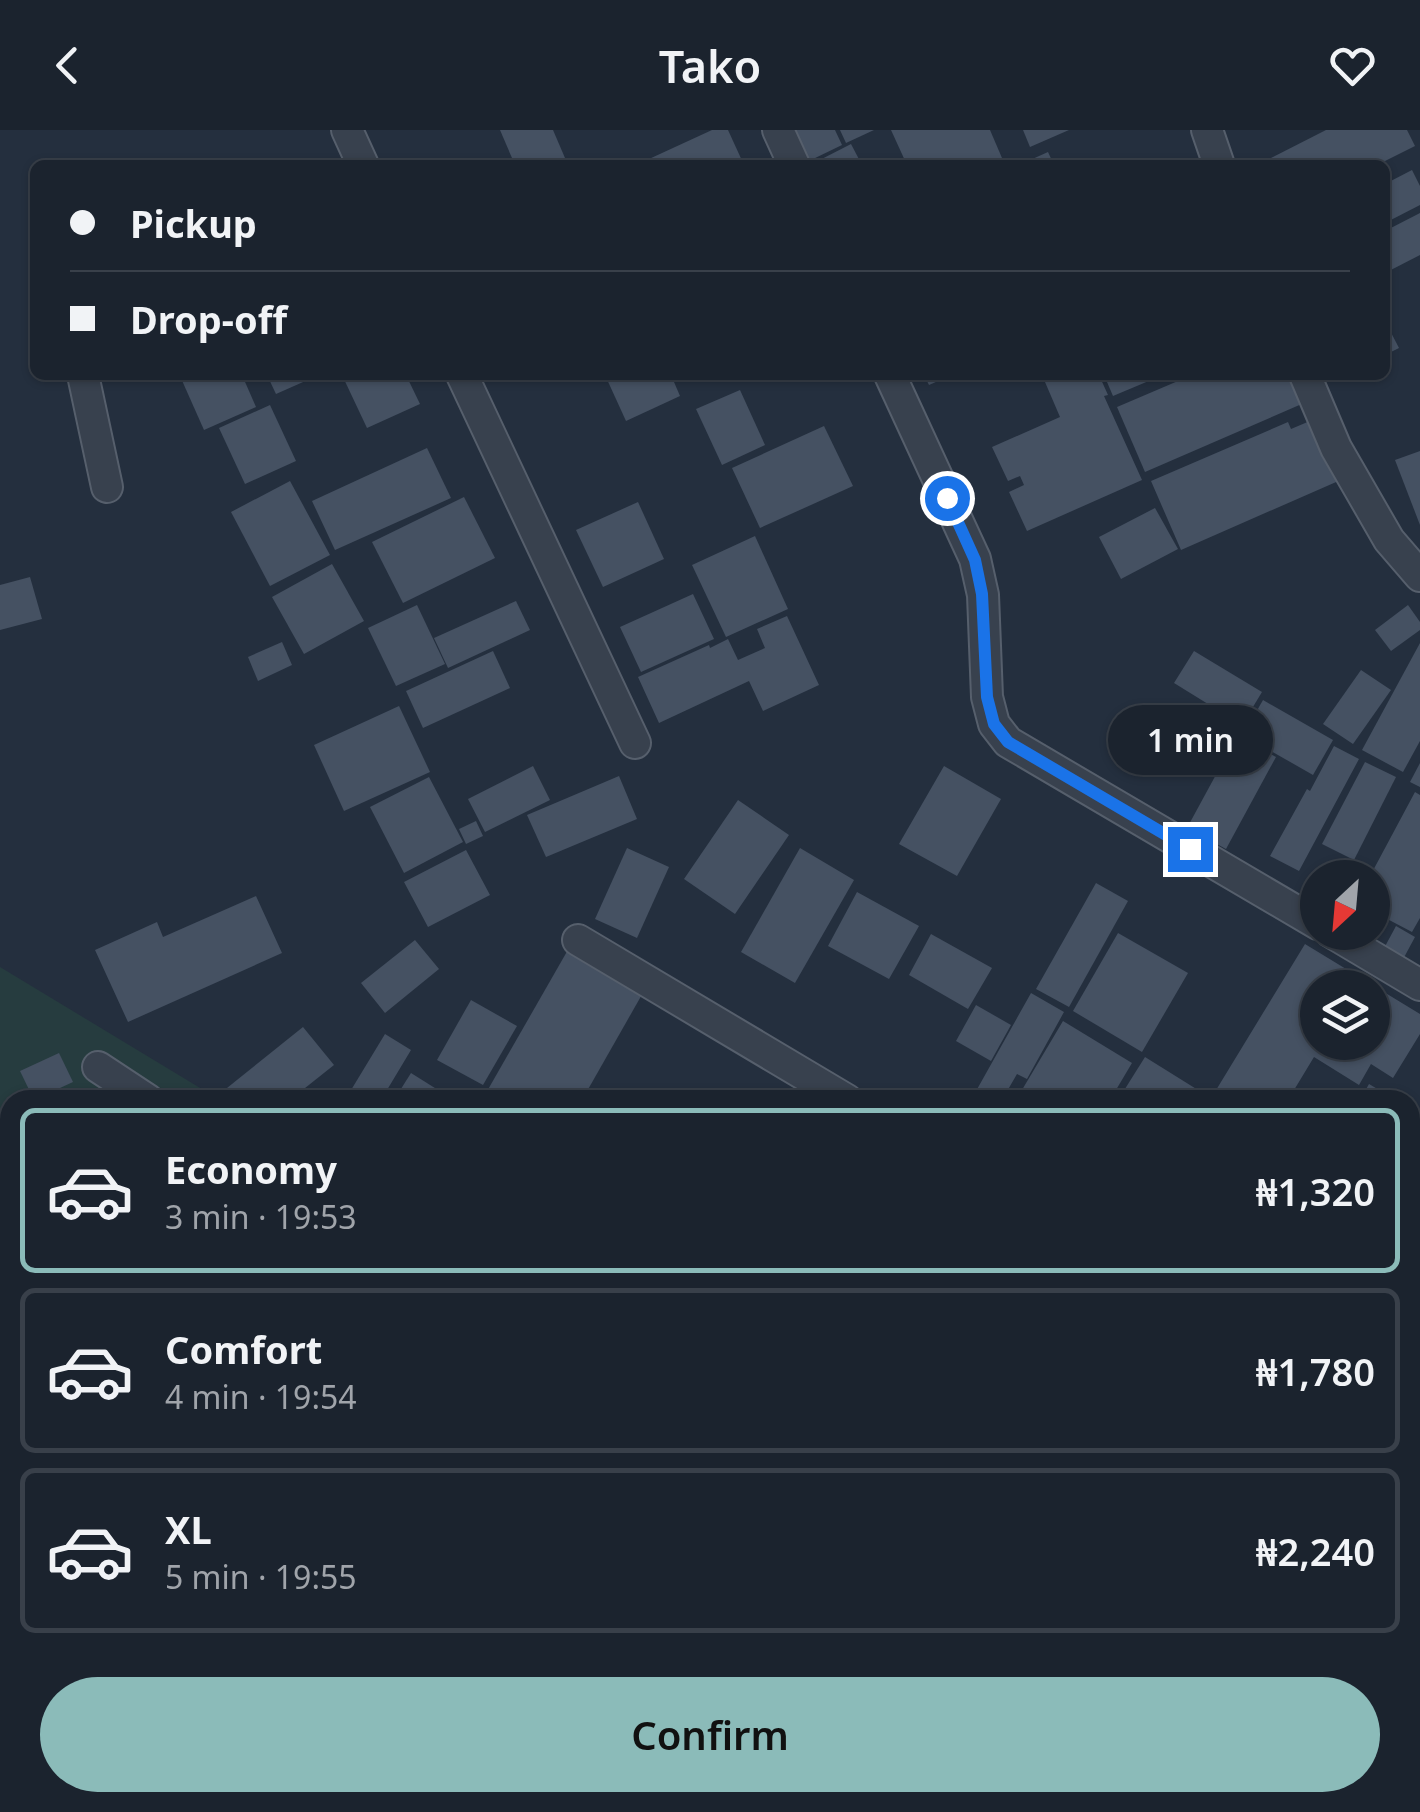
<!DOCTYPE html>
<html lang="en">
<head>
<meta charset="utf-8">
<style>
	:root { --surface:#1b232e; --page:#282f3a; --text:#f1f3f6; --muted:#a0a4aa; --line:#39404a; --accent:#8bbbb9 }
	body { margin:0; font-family:"Noto Sans",sans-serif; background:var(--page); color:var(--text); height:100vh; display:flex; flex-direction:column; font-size:38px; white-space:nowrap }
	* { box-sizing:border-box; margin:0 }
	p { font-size:32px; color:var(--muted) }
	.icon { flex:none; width:55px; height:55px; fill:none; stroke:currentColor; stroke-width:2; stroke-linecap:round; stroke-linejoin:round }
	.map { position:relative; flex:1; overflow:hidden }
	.drawer { position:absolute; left:0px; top:960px; width:1420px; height:722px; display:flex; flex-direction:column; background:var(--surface); border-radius:30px 30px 0 0; box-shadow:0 2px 8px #0004,0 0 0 2px var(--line) }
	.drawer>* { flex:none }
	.guide { position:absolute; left:30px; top:30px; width:1360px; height:220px; border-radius:15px; box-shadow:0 2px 8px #0004,0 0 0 2px var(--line); display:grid; align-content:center; height:220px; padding:0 40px; background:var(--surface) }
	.needle { width:65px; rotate:206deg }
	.fabs { position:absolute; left:1300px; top:730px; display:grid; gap:20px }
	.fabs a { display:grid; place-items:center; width:90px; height:90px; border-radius:50%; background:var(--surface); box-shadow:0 2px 8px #0004,0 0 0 2px var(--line); font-size:50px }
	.end { position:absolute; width:45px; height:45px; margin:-22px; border:12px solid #1a73e8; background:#fff; box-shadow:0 0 0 5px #fff }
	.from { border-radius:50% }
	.bubble { position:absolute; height:70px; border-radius:35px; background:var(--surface); box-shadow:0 2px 8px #0004,0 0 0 2px var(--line); font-size:32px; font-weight:600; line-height:70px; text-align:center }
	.guide b { display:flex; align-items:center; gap:35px; height:95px; font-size:38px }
	.guide b+b { border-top:2px solid var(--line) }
	.guide i { width:25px; height:25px; background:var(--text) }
	ul { padding:18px 0 0; list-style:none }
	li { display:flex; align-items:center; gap:30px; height:165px; margin:0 20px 15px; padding:0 20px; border:5px solid var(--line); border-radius:15px }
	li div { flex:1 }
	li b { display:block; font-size:38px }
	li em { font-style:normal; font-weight:600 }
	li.on { border-color:var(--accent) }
	li>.icon { width:90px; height:90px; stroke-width:1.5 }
	.button { display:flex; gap:20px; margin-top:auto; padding:20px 40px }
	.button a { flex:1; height:115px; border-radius:60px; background:var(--accent); color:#111; font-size:40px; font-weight:600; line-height:115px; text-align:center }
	header { display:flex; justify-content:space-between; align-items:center; height:130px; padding:0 40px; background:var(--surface); font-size:45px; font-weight:600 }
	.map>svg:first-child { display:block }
	.green { fill:#263c3f }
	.building { fill:#455162; fill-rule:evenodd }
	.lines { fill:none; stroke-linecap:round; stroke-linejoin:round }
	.street-casing { stroke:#565f6c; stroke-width:34 }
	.street { stroke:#38414e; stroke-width:30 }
	.route { stroke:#1a73e8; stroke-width:12 }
</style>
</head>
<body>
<header><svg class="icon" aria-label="back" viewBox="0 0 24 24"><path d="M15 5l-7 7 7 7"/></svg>Tako<svg class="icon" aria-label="heart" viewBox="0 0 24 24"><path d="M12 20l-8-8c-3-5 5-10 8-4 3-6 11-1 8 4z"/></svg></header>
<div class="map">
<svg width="1420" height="1682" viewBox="0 0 1420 1682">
	<rect width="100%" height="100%" fill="#242f3e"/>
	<path class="green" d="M0,837L220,970H10V1672L232,1673L230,1682H0Z"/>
	<g class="building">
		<path d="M500,0H553L568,35H515Z"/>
		<path d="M712,0H728L744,35H636Z"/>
		<path d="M794,0H835L842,15L809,31Z"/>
		<path d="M840,0H874L846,13Z"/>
		<path d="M891,0H990L1005,35H907Z"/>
		<path d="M1023,0H1069L1030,17Z"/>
		<path d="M1326,0H1407L1415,16L1377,35H1275L1271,28Z"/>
		<path d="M851,14L862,35H810Z"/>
		<path d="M1048,22L1054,35H1019Z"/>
		<path d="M1412,40L1420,56V75L1385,93V54Z"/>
		<path d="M1420,83V125L1385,143V101Z"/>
		<path d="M1385,191L1399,218L1385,225Z"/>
		<path d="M183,245H242L256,277L204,300L180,246Z"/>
		<path d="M267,245H319L276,264Z"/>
		<path d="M342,245H406L420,274L367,298Z"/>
		<path d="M605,245H671L680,266L626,291Z"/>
		<path d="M924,245H952L929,255Z"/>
		<path d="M1042,245H1099L1108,265L1104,266L1142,350L1027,401L1009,362L1024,355L1020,346L1008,351L992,317L1060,287Z"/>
		<path d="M1104,245H1163L1113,266Z"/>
		<path d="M1192,245H1299L1311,270L1145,342L1117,277Z"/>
		<path d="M740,260L765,315L722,335L696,279Z"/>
		<path d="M270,275L296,331L245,354L219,298Z"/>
		<path d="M1317,288L1343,349L1181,420L1151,351L1288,292L1291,299Z"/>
		<path d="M824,296L853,356L760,398L732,338Z"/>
		<path d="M427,318L451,368L335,420L312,371Z"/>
		<path d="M1420,321V395L1395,330Z"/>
		<path d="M290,351L330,425L270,456L231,382Z"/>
		<path d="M464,367L495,428L403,473L372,412Z"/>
		<path d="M638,372L664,429L603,457L576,400Z"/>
		<path d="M1155,378L1178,419L1121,449L1099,407Z"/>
		<path d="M755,406L788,479L726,507L692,435Z"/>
		<path d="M332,434L364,491L304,524L272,467Z"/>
		<path d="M30,447L42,489L0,500V455Z"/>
		<path d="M693,464L714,509L641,542L620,497Z"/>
		<path d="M516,471L530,500L448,538L434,508Z"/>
		<path d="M417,475L445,534L396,556L368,498Z"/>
		<path d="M1408,475L1420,492V500L1391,521L1375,500Z"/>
		<path d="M787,486L819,555L763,581L749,551L659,593L638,547L709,515L710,518L728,509L738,530L765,518L757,499Z"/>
		<path d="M282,512L292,535L258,551L248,527Z"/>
		<path d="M1420,513V611L1403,642L1362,620Z"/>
		<path d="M493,521L510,558L423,598L406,561Z"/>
		<path d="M1194,521L1262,562L1242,595L1174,553Z"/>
		<path d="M1361,540L1391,560L1353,614L1323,594Z"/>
		<path d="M1263,570L1333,610L1313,645L1243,605Z"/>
		<path d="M399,576L430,642L344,681L314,615Z"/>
		<path d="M1237,606L1276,627L1226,719L1187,698Z"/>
		<path d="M1334,616L1359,629L1299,741L1270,726L1307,659L1310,661Z"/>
		<path d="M1365,632L1396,647L1354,730L1322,714Z"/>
		<path d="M1420,633V657L1410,652Z"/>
		<path d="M533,636L550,670L485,702L468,669Z"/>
		<path d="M944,636L1001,669L957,746L899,714Z"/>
		<path d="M619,646L637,689L546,727L527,685Z"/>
		<path d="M429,647L463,712L404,743L370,677Z"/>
		<path d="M1415,662L1420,665V788L1412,802L1372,781V748H1369Z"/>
		<path d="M738,670L789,705L735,784L684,749Z"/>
		<path d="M476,691L483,706L466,714L459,699Z"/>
		<path d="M627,718L669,737L637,808L595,789Z"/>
		<path d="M800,718L854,750L795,853L741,822Z"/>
		<path d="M466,720L490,765L428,797L404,752Z"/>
		<path d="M1096,753L1128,771L1069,877L1036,859Z"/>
		<path d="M857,762L919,796L889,849L828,816Z"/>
		<path d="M256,766L282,823L128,892L95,820L157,792L163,807Z"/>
		<path d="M1396,796L1415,807L1401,833L1382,822Z"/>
		<path d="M1118,803L1188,843L1142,922L1073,881Z"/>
		<path d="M931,804L992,838L968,879L909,845Z"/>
		<path d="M415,810L439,839L385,883L361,853Z"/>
		<path d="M1305,814L1420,884V904L1393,948L1371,934L1359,955L1314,927L1288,970H1210ZM1318,858H1372V912H1318Z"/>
		<path d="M569,818L644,861L582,970H482Z"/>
		<path d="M1031,863L1064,882L1027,949L1017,944L1002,970H971Z"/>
		<path d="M471,870L517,896L483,955L437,930Z"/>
		<path d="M976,875L1011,895L991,931L956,911Z"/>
		<path d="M1063,891L1132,933L1110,970H1016Z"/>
		<path d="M303,897L334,935L290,970H212Z"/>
		<path d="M385,904L411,920L381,970H345Z"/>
		<path d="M59,923L73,952L34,970L20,941Z"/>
		<path d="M1145,927L1206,965L1203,970H1118Z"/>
		<path d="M411,943L454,970H394Z"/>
		<path d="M1369,954L1396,970H1360Z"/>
		<path d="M1410,1070L1420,1076L1410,1092Z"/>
		<path d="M1410,1363L1420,1369V1446L1410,1440Z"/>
		<path d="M10,1394V1437L0,1432V1412Z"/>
		<path d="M1410,1462L1420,1469V1486L1410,1501Z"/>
		<path d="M1410,1644L1420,1650V1682H1329L1322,1678L1325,1672H1410Z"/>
		<path d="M779,1672H944L938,1682H773Z"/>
		<path d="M1122,1672H1213L1225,1682H1115Z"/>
	</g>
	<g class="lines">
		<defs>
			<g id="street">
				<path d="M347,0L363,35"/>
				<path d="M778,0L794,35"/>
				<path d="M1207,0L1219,35"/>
				<path d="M83,245L107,357"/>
				<path d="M462,245L635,613"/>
				<path d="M890,245L975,429L983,465L987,567L994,594L1008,612L1318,794"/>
				<path d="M1305,245L1336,318L1389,410L1420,446"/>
				<path d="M1331,802L1420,855"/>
				<path d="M578,810L847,970"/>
				<path d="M98,937L148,970"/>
				<path d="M1410,1170L1420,1154"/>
				<path d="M1410,1587L1420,1595"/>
				<path d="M1106,1682L1111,1672"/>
			</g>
		</defs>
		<use href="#street" class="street-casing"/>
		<use href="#street" class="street"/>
	</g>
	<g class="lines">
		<path class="route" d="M947,368L975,430L982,464L987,567L994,594L1008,612L1190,719"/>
	</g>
</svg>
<div class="fabs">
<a><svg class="needle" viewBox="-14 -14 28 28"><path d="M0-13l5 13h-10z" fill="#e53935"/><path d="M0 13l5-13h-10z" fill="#a0a4aa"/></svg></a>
<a><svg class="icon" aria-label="layers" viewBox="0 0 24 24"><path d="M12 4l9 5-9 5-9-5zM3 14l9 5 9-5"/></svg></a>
</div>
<i class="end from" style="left:947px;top:368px"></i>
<i class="end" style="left:1190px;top:719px"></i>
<div class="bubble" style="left:1108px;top:575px;width:165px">1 min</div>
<div class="guide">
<b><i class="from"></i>Pickup</b>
<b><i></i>Drop-off</b>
</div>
<section class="drawer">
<ul>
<li class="on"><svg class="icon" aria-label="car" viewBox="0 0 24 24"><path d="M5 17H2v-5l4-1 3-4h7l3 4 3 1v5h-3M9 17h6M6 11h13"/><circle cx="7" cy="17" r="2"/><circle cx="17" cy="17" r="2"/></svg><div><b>Economy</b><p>3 min · 19:53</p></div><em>₦1,320</em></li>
<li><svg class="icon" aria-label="car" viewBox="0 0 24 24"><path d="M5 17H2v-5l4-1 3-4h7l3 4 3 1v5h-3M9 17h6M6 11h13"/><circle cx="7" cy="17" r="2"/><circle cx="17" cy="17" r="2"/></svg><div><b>Comfort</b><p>4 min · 19:54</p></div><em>₦1,780</em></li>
<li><svg class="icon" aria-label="car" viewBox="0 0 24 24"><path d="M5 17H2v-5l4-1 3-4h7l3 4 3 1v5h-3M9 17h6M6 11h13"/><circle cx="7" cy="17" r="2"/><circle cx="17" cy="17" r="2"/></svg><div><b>XL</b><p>5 min · 19:55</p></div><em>₦2,240</em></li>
</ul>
<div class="button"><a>Confirm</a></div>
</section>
</div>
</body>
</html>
